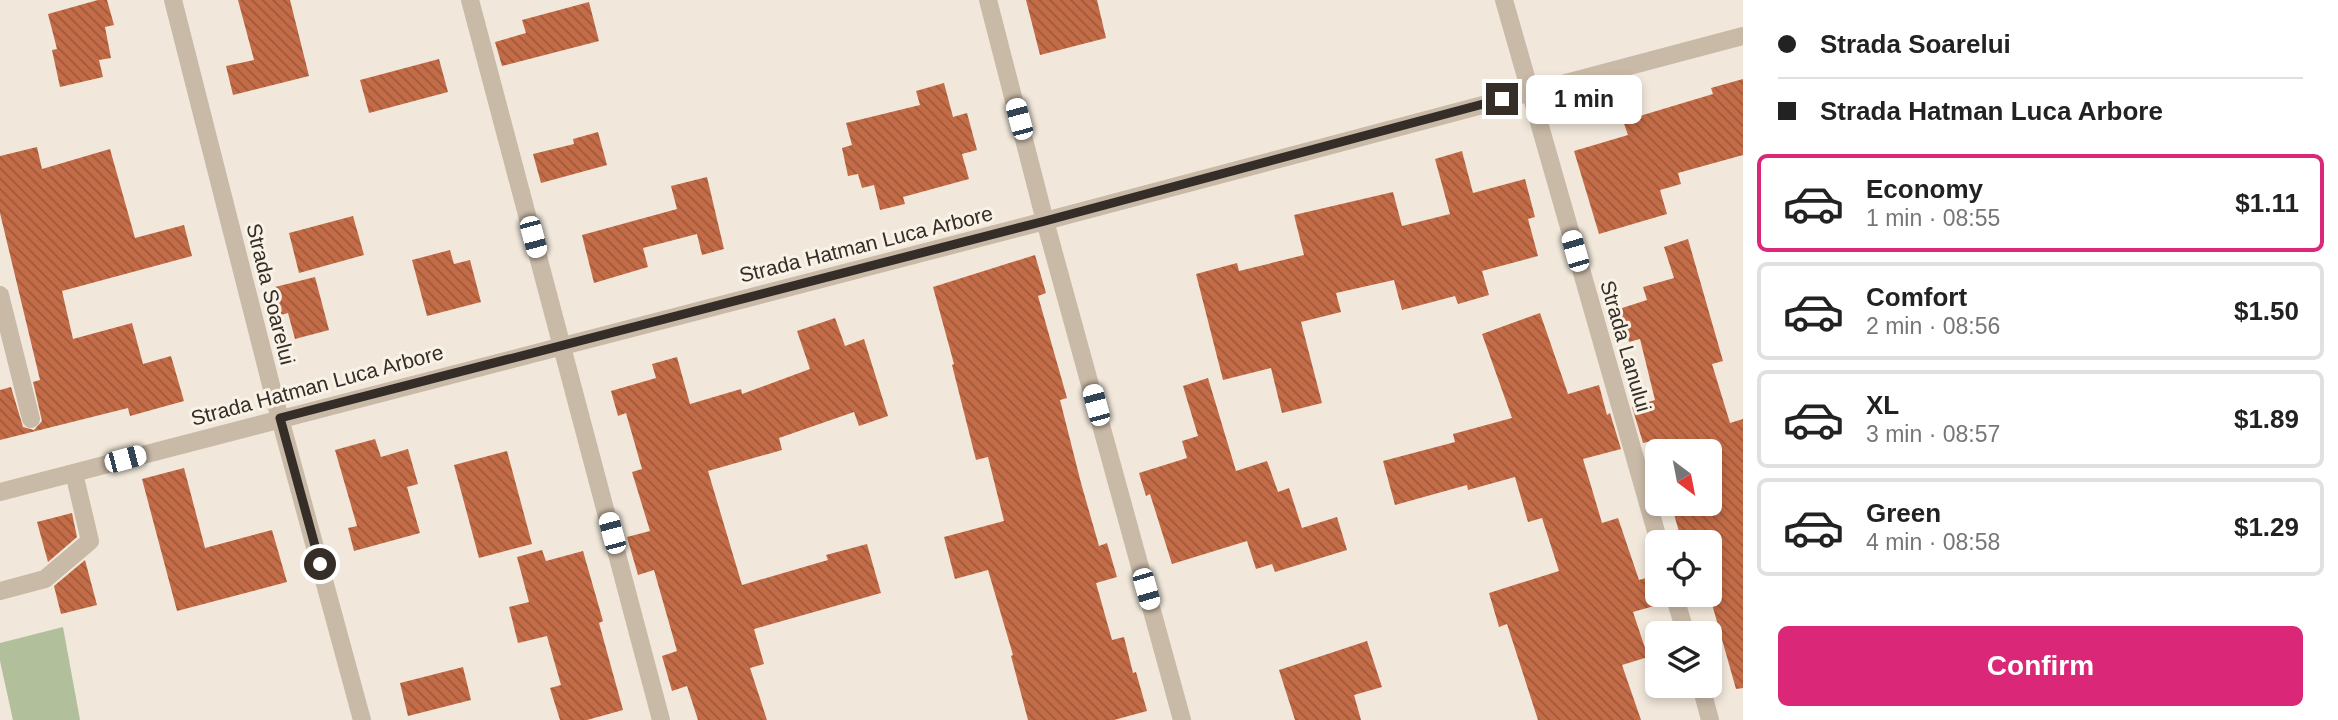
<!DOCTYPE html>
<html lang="en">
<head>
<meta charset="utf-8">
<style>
	:root { --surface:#fff; --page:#f2f2f2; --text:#222; --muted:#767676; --line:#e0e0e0; --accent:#db2777 }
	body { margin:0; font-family:Arial,sans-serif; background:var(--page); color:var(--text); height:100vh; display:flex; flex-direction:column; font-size:26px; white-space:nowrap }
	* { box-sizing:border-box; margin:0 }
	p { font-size:23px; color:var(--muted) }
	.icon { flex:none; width:38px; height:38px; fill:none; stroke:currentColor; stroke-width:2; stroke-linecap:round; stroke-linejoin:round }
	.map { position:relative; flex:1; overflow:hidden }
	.sheet { display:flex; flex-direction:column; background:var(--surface); width:595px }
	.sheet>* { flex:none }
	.hud { display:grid; align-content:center; height:154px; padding:0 35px; background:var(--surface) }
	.needle { width:46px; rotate:148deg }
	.fabs { position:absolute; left:1645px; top:439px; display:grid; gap:14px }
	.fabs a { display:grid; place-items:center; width:77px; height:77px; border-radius:10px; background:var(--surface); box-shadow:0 4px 10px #0003; font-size:35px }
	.end { position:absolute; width:32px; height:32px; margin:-16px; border:9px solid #352d27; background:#fff; box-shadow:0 0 0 4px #fff }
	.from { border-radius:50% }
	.bubble { position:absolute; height:49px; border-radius:10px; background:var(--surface); box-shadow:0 4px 10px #0003; font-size:23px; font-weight:700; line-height:49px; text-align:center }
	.car { position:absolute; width:21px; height:42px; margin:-21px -10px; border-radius:9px; box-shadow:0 0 5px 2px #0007; background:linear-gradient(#fff 24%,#345 0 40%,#fff 0 76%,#345 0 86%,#fff 0) }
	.hud b { display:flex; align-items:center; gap:24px; height:66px; font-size:26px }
	.hud b+b { border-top:2px solid var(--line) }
	.hud i { width:18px; height:18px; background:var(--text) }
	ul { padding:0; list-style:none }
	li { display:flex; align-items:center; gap:21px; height:98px; margin:0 14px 10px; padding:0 21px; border:4px solid var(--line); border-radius:10px }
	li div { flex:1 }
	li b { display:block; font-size:26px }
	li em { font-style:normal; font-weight:700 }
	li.current { border-color:var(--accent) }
	li>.icon { width:63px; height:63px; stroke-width:1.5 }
	.button { display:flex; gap:14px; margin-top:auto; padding:14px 35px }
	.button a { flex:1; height:80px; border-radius:10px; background:var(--accent); color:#fff; font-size:28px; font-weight:700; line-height:80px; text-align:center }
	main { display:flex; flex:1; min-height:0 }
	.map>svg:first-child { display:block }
	.grass { fill:#b1c09b }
	.building { fill:url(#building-back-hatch) }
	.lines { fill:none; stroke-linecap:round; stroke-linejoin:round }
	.minor { stroke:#c9b9a7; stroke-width:18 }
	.route { stroke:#352d27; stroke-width:9 }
	.labels { text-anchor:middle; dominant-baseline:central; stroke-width:6; stroke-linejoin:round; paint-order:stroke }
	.street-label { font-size:21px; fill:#352d27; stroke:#f9f2e7 }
</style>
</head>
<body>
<main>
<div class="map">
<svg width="1743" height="720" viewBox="0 0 1743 720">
	<defs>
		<pattern id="building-back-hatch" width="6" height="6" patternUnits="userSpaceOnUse" patternTransform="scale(1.75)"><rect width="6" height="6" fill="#c36c47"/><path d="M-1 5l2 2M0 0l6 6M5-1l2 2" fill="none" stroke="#9f593b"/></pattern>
	</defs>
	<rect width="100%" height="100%" fill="#f1e8db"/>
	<path class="grass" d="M63,627L80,720H13L0,661V643Z"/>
	<g class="building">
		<path d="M98,0H107L114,25L105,27L111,58L99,60L103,77L60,87L52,50L57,49L48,14Z"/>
		<path d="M238,0H290L309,76L233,95L226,66L254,60Z"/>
		<path d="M1026,0H1097L1106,38L1040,55Z"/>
		<path d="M589,2L599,41L502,66L495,42L526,33L522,20Z"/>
		<path d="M439,59L448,92L369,113L360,80Z"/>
		<path d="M1743,79V155L1678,173L1681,184L1660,190L1667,214L1599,234L1574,151L1628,135L1623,121L1713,94L1711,88Z"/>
		<path d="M944,83L953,117L967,113L977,150L962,154L969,179L903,197L905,204L880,210L874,185L862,188L858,174L848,176L842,148L852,145L846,123L920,105L916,91Z"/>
		<path d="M598,132L607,165L541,183L533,154L574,144L573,139Z"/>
		<path d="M37,147L42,169L110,149L135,238L184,225L192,256L62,291L73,339L132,323L143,364L171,356L184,401L130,416L128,408L0,440V390L11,387L23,427L34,430L42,421L33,382L40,380L0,213V156Z"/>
		<path d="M1462,151L1473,193L1525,179L1535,217L1528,219L1538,256L1482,271L1489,295L1458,304L1455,296L1402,310L1394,280L1336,293L1341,312L1301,322L1322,403L1282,413L1271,368L1223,380L1196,274L1237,263L1239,271L1304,255L1294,215L1393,192L1402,226L1450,214L1435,159Z"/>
		<path d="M707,177L724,249L702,255L697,234L643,248L648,267L594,283L582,235L677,209L671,186Z"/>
		<path d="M353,216L364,255L299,273L289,233Z"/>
		<path d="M1688,239L1723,361L1712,364L1730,423L1743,419V688L1736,689L1710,597V542H1682L1671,504H1710V452H1656L1652,441L1643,443L1632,407L1655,400L1640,339L1629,342L1619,309L1647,300L1643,287L1674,278L1664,247Z"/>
		<path d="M450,250L454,264L470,260L481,302L427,316L412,260Z"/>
		<path d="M1035,255L1046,293L1038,296L1067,398L1060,400L1081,483L1099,546L1107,543L1117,577L1096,583L1112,640L1124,637L1133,673L1136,672L1147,711L1114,720H1028L1011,656L1013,655L988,570L955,579L944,537L1004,521L988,457L976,460L952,365L954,364L933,287Z"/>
		<path d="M315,277L329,330L295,339L288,313L281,315L275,287Z"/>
		<path d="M1540,313L1568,394L1599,385L1607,415L1610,413L1621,449L1583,459L1602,523L1618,518L1639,580L1646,578L1654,606L1633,612L1648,657L1622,665L1641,720H1538L1507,624L1499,627L1489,593L1559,571L1542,518L1528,522L1515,477L1468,490L1467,485L1395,505L1383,461L1455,442L1453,434L1512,418L1482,334Z"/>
		<path d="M835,318L845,346L864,339L888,416L859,426L854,412L779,438L782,450L708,471L742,585L828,560L826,555L867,544L881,593L754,629L764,664L750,668L767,720H698L687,686L672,691L662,656L677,651L654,570L638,575L627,537L650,531L632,472L642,469L626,413L618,416L611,391L656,378L652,364L677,357L690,404L741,389L742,394L810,369L797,331Z"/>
		<path d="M1208,378L1236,471L1267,461L1278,492L1289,488L1302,528L1337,517L1347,550L1275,572L1272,564L1256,569L1247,541L1172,564L1150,494L1146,496L1139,473L1187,458L1182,441L1198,436L1183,386Z"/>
		<path d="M375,439L381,457L408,449L418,484L407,487L420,533L354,551L348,528L357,526L335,450Z"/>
		<path d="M507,451L532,544L479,558L454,465Z"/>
		<path d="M184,468L205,548L272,530L287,582L177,611L142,479Z"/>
		<path d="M72,513L77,537L48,562L37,522Z"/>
		<path d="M542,550L546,561L583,551L603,621L599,623L623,710L587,720H560L550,688L561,685L547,636L518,643L509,607L529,602L517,557Z"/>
		<path d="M85,560L97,605L61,614L54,586Z"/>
		<path d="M1367,641L1382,687L1354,695L1361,720H1295L1279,670Z"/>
		<path d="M463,667L471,700L408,716L400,683Z"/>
	</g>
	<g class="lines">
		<g class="minor">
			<path d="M173,0L272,389L362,720"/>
			<path d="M470,0L661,720"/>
			<path d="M988,0L1045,221L1182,720"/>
			<path d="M1504,0L1659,542"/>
			<path d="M0,295L31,419"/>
			<path d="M0,492L1045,221L1743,36"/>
			<path d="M0,591L45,579L90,541L74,473"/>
			<path d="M1674,595L1686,634"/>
			<path d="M1701,686L1710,720"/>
		</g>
	</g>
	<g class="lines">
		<path class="route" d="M320,564L280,418L1045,221L1502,99"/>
	</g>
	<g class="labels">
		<g class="street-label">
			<text transform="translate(866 244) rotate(-14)">Strada Hatman Luca Arbore</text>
			<text transform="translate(271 294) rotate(76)">Strada Soarelui</text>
			<text transform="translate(1626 346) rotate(74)">Strada Lanului</text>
			<text transform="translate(317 385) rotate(-15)">Strada Hatman Luca Arbore</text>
		</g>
	</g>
</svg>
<div class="fabs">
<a><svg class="needle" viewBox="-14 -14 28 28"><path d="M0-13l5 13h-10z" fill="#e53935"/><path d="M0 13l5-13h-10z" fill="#767676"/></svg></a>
<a><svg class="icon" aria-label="locate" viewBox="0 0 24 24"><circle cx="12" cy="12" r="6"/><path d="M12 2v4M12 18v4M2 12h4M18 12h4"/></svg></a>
<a><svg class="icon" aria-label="layers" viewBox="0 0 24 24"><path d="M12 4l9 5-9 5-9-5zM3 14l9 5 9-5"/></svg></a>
</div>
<i class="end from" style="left:320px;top:564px"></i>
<i class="end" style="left:1502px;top:99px"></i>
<div class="bubble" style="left:1526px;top:75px;width:116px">1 min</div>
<i class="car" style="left:1019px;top:119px;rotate:345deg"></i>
<i class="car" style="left:533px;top:237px;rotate:165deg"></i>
<i class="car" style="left:1575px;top:251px;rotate:344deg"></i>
<i class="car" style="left:1096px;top:405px;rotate:345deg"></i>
<i class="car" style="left:125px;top:459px;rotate:75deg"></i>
<i class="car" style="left:612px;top:533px;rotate:345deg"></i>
<i class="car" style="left:1146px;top:589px;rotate:164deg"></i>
</div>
<section class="sheet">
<div class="hud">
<b><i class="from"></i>Strada Soarelui</b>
<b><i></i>Strada Hatman Luca Arbore</b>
</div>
<ul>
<li class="current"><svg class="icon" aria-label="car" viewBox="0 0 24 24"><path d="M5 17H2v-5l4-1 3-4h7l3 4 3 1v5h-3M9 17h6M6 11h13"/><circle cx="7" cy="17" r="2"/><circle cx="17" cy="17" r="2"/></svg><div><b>Economy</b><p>1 min · 08:55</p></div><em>$1.11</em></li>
<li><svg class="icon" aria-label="car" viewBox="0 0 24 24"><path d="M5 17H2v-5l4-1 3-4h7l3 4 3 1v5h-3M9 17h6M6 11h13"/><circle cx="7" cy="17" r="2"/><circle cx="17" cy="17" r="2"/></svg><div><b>Comfort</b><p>2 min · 08:56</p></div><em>$1.50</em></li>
<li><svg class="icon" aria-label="car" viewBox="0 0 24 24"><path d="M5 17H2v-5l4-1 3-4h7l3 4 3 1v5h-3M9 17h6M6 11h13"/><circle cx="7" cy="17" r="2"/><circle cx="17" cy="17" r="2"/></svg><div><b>XL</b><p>3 min · 08:57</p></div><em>$1.89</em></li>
<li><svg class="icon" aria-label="car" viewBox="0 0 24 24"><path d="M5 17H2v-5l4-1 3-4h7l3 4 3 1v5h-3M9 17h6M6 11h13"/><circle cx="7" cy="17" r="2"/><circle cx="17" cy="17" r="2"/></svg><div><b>Green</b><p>4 min · 08:58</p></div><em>$1.29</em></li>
</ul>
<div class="button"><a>Confirm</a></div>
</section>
</main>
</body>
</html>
